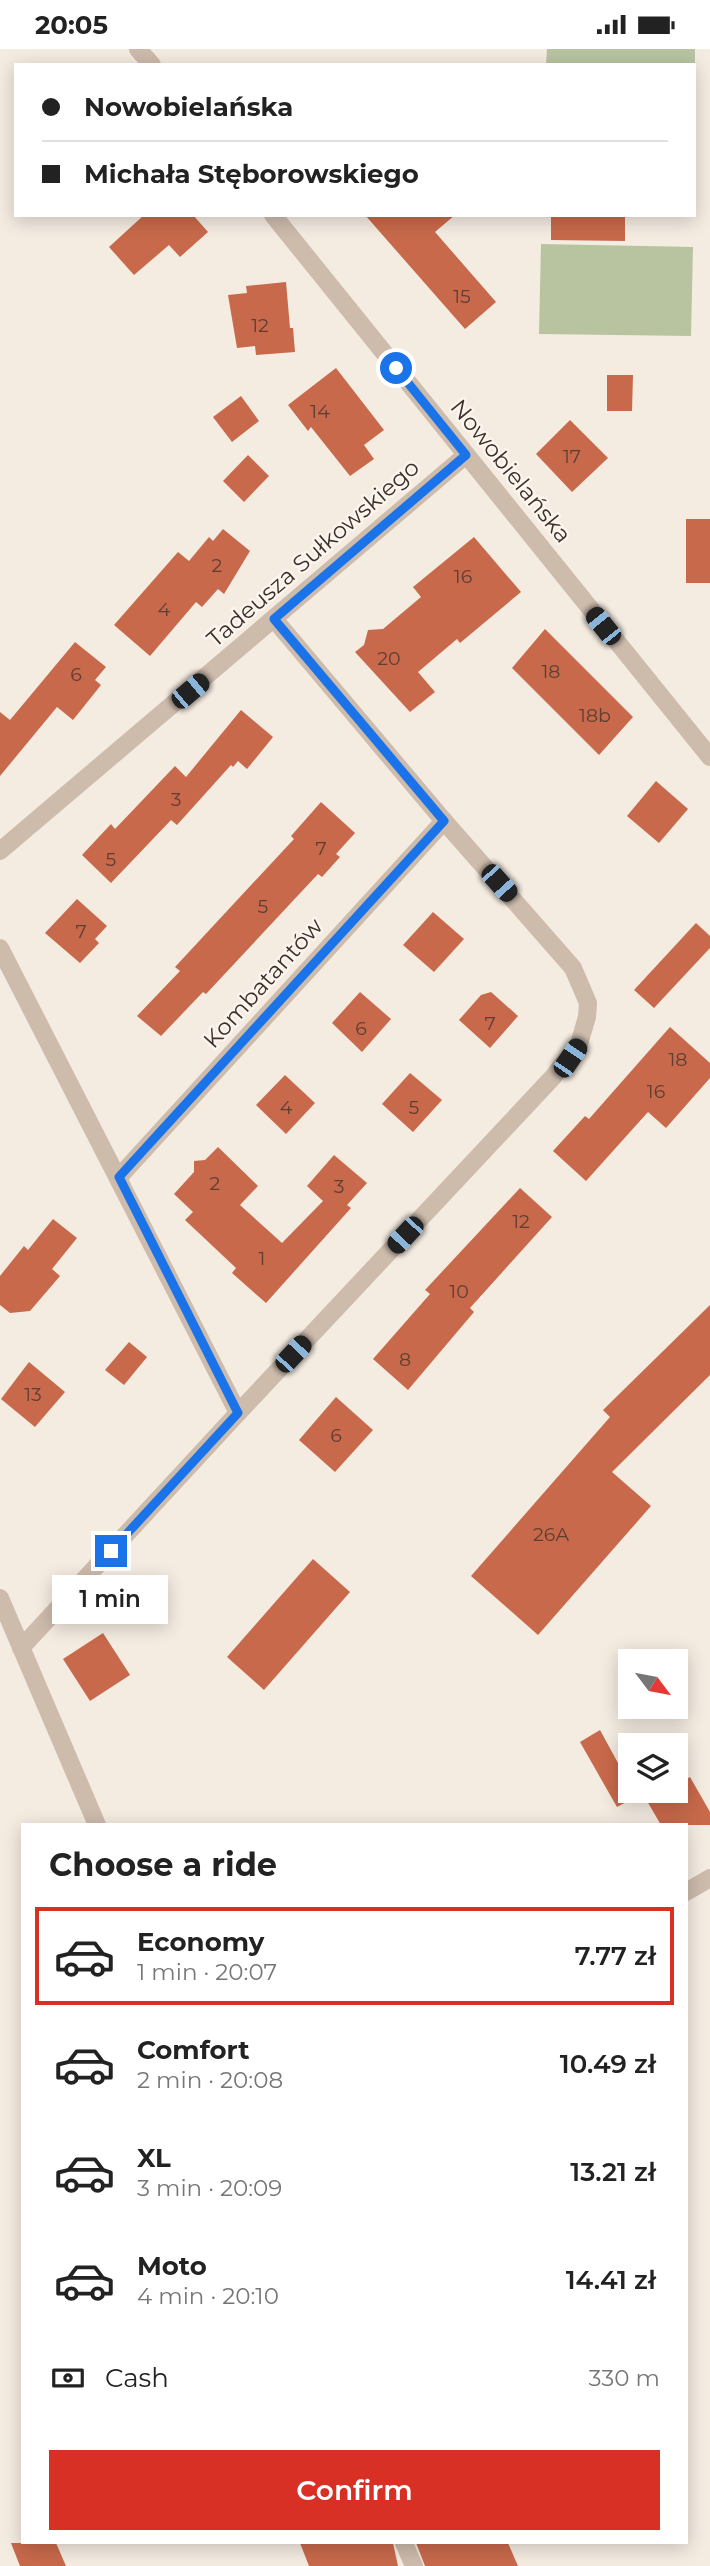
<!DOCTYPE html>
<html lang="en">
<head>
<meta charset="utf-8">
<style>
	:root { --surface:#fff; --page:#f6f6f6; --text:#222; --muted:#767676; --line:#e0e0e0; --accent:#d93025 }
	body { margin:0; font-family:Montserrat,sans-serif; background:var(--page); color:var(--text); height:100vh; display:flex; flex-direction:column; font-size:26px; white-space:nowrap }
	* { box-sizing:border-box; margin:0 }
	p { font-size:23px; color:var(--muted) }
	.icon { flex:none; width:38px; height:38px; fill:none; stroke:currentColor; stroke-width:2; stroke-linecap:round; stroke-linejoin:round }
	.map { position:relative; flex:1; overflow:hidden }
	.drawer { position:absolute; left:21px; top:1774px; width:667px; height:721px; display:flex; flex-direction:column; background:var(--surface); border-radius:0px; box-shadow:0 4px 18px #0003 }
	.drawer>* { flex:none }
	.banner { position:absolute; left:14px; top:14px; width:682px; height:154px; border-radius:0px; box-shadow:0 4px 18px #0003; display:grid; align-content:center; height:154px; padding:0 28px; background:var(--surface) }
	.needle { width:46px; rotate:122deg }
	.tools { position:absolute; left:618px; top:1600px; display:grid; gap:14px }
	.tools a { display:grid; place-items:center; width:70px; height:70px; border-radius:0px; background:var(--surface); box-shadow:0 4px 18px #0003; font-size:35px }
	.end { position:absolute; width:32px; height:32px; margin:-16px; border:9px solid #1a73e8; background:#fff; box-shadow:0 0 0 4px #fff }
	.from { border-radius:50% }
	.bubble { position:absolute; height:49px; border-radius:0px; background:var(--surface); box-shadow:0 4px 18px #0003; font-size:23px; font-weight:600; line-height:49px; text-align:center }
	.car { position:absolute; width:21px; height:42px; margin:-21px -10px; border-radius:9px; box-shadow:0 0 5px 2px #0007; background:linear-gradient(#222 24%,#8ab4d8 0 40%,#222 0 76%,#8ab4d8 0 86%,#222 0) }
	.banner b { display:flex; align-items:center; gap:24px; height:66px; font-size:26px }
	.banner b+b { border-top:2px solid var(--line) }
	.banner i { width:18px; height:18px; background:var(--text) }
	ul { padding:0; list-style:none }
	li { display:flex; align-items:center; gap:21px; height:98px; margin:0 14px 10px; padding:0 14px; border:4px solid transparent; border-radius:0px }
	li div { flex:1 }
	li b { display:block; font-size:26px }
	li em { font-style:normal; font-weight:600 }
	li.selected { border-color:var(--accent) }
	li>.icon { width:63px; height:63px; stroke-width:1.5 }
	h2 { padding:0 28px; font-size:32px; line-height:84px }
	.pay { display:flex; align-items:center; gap:18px; height:77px; padding:0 28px; font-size:26px }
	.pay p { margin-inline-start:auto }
	.button { display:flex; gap:14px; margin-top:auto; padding:14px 28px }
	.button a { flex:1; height:80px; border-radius:0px; background:var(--accent); color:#fff; font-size:28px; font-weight:600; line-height:80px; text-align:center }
	.status { display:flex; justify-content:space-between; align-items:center; height:49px; padding:0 35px; background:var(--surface); direction:ltr }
	.status svg { height:19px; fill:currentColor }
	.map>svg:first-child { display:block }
	.green { fill:#b8c4a0 }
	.building { fill:#c8694b }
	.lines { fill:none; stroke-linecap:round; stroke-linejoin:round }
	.minor { stroke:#cdbbac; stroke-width:18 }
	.route { stroke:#1a73e8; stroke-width:9 }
	.labels { text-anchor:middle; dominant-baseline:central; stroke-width:5; stroke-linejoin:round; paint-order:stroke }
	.number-label { font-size:19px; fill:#5e3e33 }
	.street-label { font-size:23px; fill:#3b302b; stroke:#fbf5ee }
</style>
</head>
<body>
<div class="status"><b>20:05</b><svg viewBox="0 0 49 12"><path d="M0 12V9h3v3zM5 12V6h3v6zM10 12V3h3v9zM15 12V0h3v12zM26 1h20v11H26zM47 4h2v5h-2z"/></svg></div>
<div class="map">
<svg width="710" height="2517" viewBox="0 0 710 2517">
	<rect width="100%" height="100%" fill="#f4ebe1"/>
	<g class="green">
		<path d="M547,0H695V37V16H546Z"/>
		<path d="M541,195L693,198L691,287L539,285Z"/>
	</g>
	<g class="building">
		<path d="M144,166H193L208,183L180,208L169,196L134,226L109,198Z"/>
		<path d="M365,166H455L435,183L496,253L465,280Z"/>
		<path d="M551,166H625V192L551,191Z"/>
		<path d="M286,233L290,279H293L295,303L256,306L255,297L237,299L228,246L247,244L246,237Z"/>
		<path d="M336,319L384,381L364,396L374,410L350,427L311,378L308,382L288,356Z"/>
		<path d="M607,326H633L632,362H607Z"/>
		<path d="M241,347L259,372L232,393L213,368Z"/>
		<path d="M570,371L608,409L572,443L536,405Z"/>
		<path d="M248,406L269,427L244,453L223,432Z"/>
		<rect x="686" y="470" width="24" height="64"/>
		<path d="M223,480L250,502L224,545L218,540L202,558L196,553L150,607L114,576L178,503L189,512L209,488L213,492Z"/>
		<path d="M474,488L521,543L460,594L457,590L418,623L435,643L410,663L355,603L364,596L368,581L383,580L421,548L413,538Z"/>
		<path d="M545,580L633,668L599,706L512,619Z"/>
		<path d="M75,593L106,618L95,631L101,636L73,671L57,658L0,727V663L10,671Z"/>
		<path d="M241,661L273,688L247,720L238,712L233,718L231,716L177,776L171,771L111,834L82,806L111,775L115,780L175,717L186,728Z"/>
		<path d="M656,732L688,760L659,794L627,767Z"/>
		<path d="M321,753L355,784L336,805L340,808L322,828L318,825L206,945L203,943L161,987L137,967L180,922L175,918L294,790L291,787Z"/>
		<path d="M77,850L107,877L95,890L99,894L80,914L45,884Z"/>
		<path d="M433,863L464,890L434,923L403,896Z"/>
		<path d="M696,874L710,887V899L654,959L634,941Z"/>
		<path d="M360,943L391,970L362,1003L332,974Z"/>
		<path d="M491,943L518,967L490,999L459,971L481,946Z"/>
		<path d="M670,978L710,1014V1029L666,1079L648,1063L586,1132L553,1102L585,1067L589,1070Z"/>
		<path d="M410,1024L442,1051L413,1083L382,1055Z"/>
		<path d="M285,1026L315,1054L286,1085L256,1056Z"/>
		<path d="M218,1098L258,1137L240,1156L282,1194L323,1152L307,1137L334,1106L367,1134L347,1156L351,1159L266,1254L232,1224L236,1219L185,1171L193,1163L174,1145L194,1123V1112L205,1111Z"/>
		<path d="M520,1139L552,1168L470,1259L474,1263L408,1341L373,1310L430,1245L425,1241Z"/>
		<path d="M53,1170L77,1189L52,1220L60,1227L30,1262L10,1264L0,1256V1227L24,1197L28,1201Z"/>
		<path d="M710,1256V1326L612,1423L651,1457L538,1586L471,1527L610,1368L603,1361Z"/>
		<path d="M129,1293L147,1308L124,1336L105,1321Z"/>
		<path d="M29,1313L65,1343L35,1378L1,1350Z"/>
		<path d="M336,1348L373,1381L335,1423L299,1391Z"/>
		<path d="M313,1510L350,1543L264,1641L227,1608Z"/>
		<path d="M103,1584L130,1626L90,1652L63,1610Z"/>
		<path d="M600,1681L630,1736V1741H633L636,1748L617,1758L580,1693Z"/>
		<path d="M690,1728L710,1763V1776H661L647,1752L666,1741H676V1736Z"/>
		<path d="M11,2494H56L66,2517H20Z"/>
		<path d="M300,2494H393L398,2517H309Z"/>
		<path d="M416,2494H508L518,2517H425Z"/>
	</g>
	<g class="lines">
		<g class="minor">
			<path d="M138,0L152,16"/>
			<path d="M273,166L710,708"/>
			<path d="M0,802L466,406"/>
			<path d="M0,899L238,1364"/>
			<path d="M119,1128L444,772"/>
			<path d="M0,1549L97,1776"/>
			<path d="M21,1599L238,1364L553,1028L579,995L587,968L588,954L573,919L444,772L274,570"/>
			<path d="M686,1843L710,1829"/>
			<path d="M404,2494L414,2517"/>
		</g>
	</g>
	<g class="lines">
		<path class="route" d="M111,1502L238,1364L119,1128L444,772L274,570L466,406L396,319"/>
	</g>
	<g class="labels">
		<g class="number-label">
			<text x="462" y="247">15</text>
			<text x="260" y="276">12</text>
			<text x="320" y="362">14</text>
			<text x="572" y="407">17</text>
			<text x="217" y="516">2</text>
			<text x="463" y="527">16</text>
			<text x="164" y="560">4</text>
			<text x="389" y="609">20</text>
			<text x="551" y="622">18</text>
			<text x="76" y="625">6</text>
			<text x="595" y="666">18b</text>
			<text x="176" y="750">3</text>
			<text x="321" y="799">7</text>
			<text x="111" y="810">5</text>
			<text x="263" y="857">5</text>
			<text x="81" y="882">7</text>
			<text x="490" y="974">7</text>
			<text x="361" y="979">6</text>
			<text x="678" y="1010">18</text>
			<text x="656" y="1042">16</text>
			<text x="286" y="1058">4</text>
			<text x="414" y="1058">5</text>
			<text x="215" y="1134">2</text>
			<text x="339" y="1137">3</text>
			<text x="521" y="1172">12</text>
			<text x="262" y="1209">1</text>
			<text x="459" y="1242">10</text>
			<text x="405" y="1310">8</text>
			<text x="33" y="1345">13</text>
			<text x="336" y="1386">6</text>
			<text x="551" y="1485">26A</text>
		</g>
		<g class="street-label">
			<text transform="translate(511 422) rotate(51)">Nowobielańska</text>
			<text transform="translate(313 504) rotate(-41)">Tadeusza Sułkowskiego</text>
			<text transform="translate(263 934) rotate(-48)">Kombatantów</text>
		</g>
	</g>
</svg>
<div class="tools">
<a><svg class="needle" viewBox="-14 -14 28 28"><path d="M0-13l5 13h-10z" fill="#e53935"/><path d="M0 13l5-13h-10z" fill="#767676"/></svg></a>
<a><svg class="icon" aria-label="layers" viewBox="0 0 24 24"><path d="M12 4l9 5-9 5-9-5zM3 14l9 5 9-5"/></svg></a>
</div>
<i class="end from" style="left:396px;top:319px"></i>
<i class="end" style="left:111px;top:1502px"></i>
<div class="bubble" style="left:52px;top:1526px;width:116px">1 min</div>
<i class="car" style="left:603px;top:577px;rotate:321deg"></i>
<i class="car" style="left:190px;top:642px;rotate:50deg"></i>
<i class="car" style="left:499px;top:834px;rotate:138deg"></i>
<i class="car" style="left:570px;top:1009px;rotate:34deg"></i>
<i class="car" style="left:405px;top:1186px;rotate:223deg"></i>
<i class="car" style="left:293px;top:1305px;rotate:43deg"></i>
<div class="banner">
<b><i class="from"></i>Nowobielańska</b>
<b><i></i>Michała Stęborowskiego</b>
</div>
<section class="drawer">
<h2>Choose a ride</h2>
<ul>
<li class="selected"><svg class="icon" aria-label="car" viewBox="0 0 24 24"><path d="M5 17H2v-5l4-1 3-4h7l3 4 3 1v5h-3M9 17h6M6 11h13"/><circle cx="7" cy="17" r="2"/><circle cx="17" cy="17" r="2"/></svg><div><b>Economy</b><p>1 min · 20:07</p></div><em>7.77 zł</em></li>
<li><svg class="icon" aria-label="car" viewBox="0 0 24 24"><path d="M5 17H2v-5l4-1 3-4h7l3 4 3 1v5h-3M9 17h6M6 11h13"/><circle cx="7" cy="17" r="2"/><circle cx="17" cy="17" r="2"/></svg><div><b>Comfort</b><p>2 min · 20:08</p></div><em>10.49 zł</em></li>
<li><svg class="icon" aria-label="car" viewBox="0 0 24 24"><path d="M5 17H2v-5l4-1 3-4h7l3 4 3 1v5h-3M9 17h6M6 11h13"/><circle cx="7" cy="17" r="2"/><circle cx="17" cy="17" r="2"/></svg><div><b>XL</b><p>3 min · 20:09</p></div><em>13.21 zł</em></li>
<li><svg class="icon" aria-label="car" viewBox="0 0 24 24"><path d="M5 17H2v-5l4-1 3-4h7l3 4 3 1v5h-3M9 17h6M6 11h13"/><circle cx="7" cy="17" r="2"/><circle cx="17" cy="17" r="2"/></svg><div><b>Moto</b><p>4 min · 20:10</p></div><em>14.41 zł</em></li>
</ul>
<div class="pay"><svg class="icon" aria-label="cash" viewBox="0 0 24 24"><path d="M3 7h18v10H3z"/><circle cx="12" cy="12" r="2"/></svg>Cash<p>330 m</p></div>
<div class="button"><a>Confirm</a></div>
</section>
</div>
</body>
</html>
